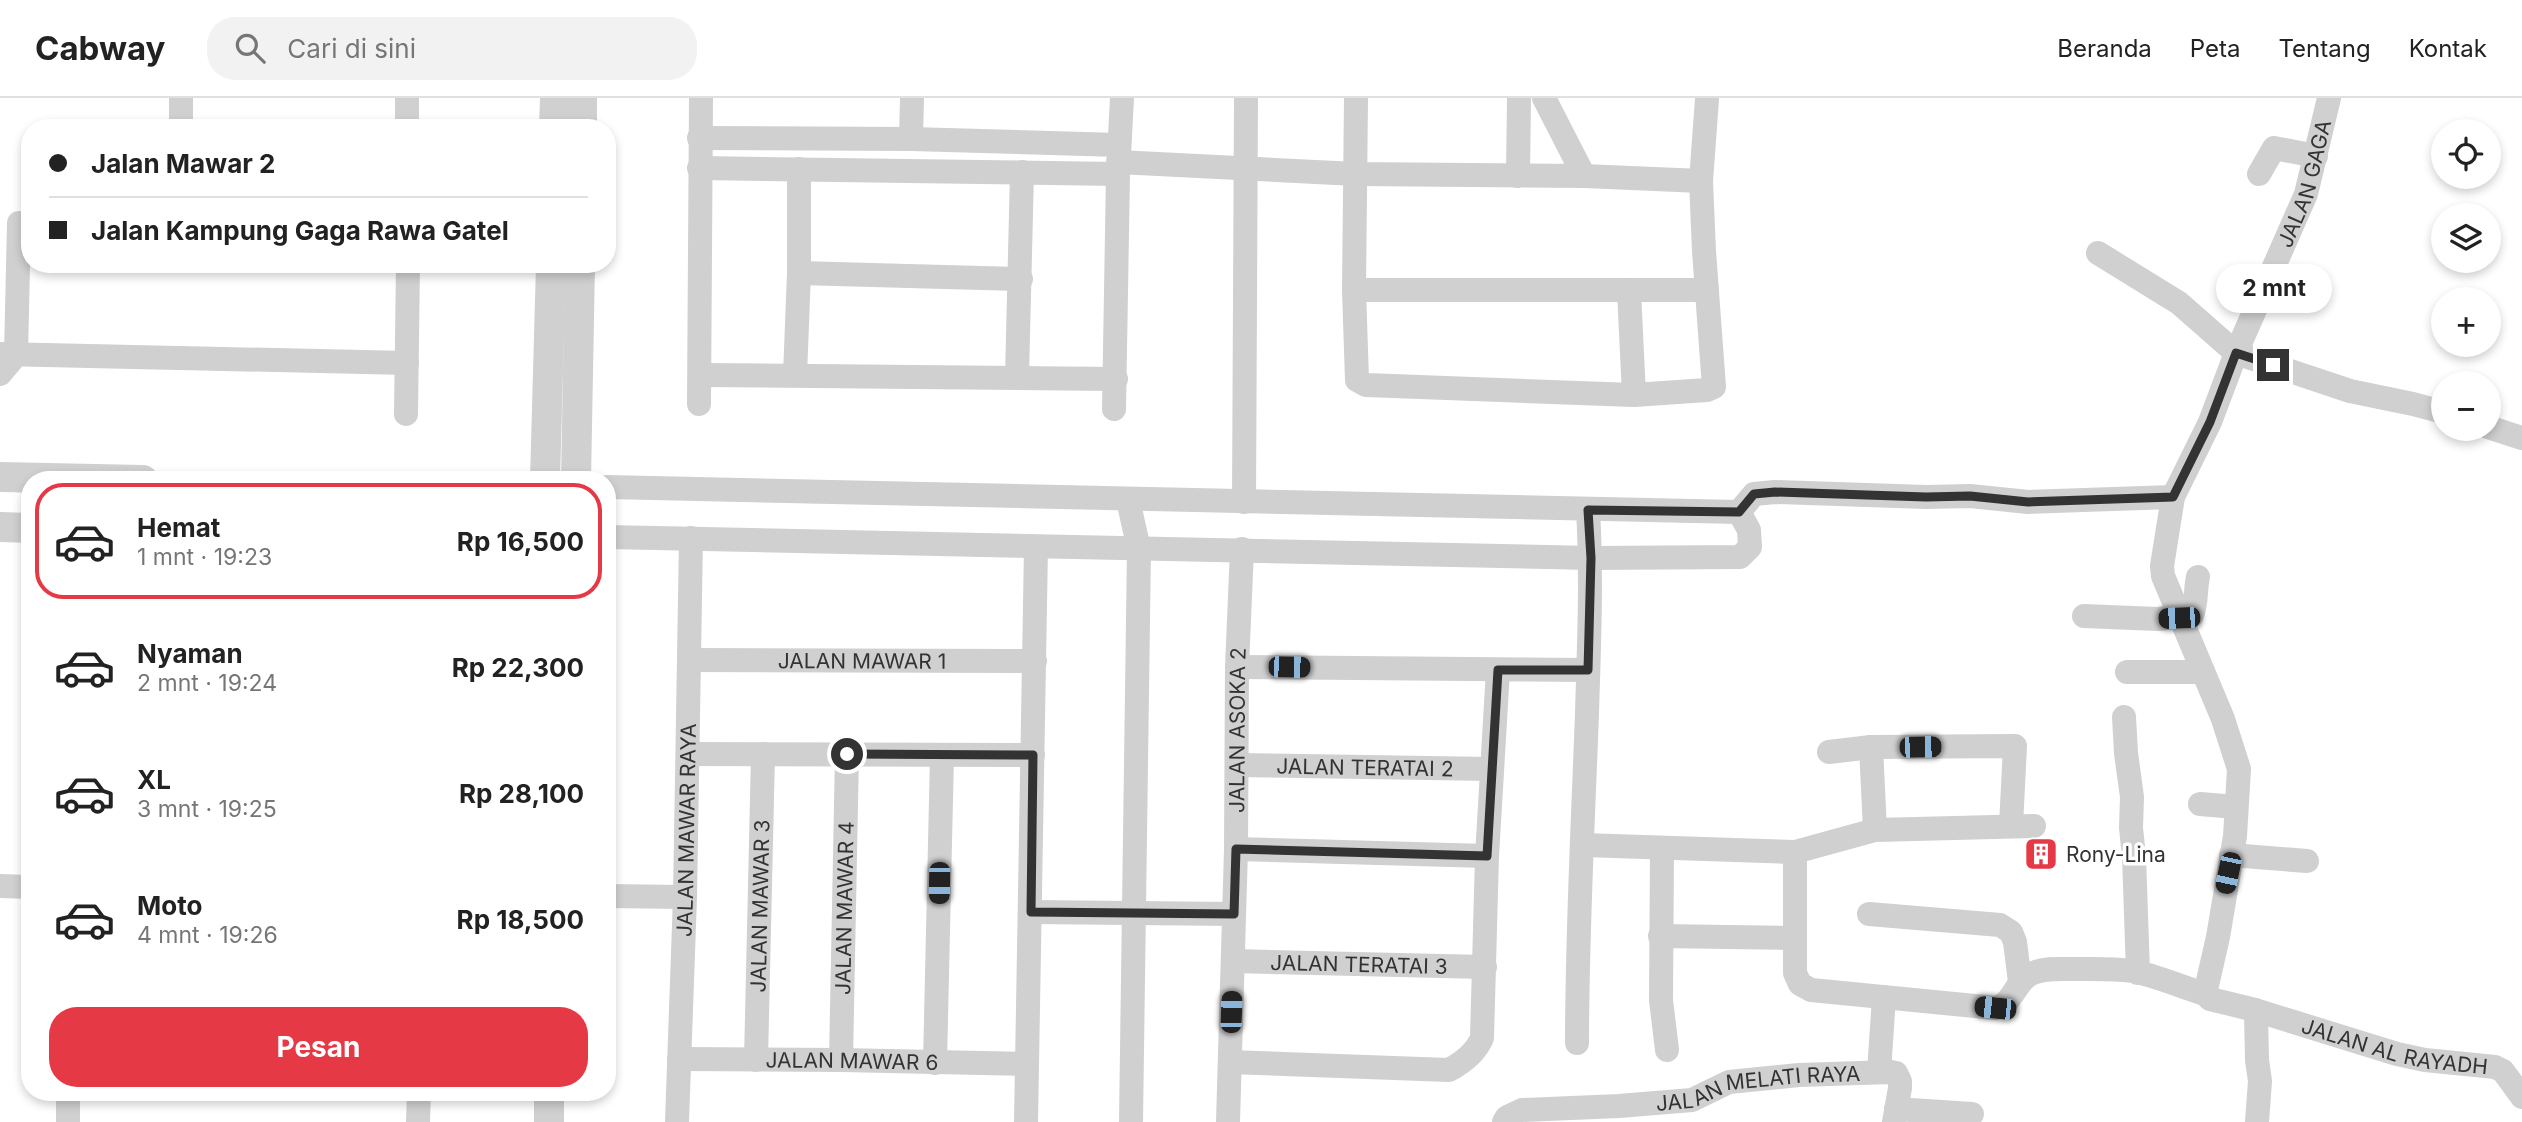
<!DOCTYPE html>
<html lang="id">
<head>
<meta charset="utf-8">
<style>
	:root { --surface:#fff; --page:#f2f2f2; --text:#222; --muted:#767676; --line:#e0e0e0; --accent:#e63946 }
	body { margin:0; font-family:Inter,sans-serif; background:var(--page); color:var(--text); height:100vh; display:flex; flex-direction:column; font-size:26px; white-space:nowrap }
	* { box-sizing:border-box; margin:0 }
	p { font-size:23px; color:var(--muted) }
	.icon { flex:none; width:38px; height:38px; fill:none; stroke:currentColor; stroke-width:2; stroke-linecap:round; stroke-linejoin:round }
	.map { position:relative; flex:1; overflow:hidden }
	.panel { position:absolute; left:21px; top:373px; width:595px; height:630px; display:flex; flex-direction:column; background:var(--surface); border-radius:28px; box-shadow:0 4px 10px #0003 }
	.panel>* { flex:none }
	.hud { position:absolute; left:21px; top:21px; width:595px; height:154px; border-radius:28px; box-shadow:0 4px 10px #0003; display:grid; align-content:center; height:154px; padding:0 28px; background:var(--surface) }
	.tools { position:absolute; left:2431px; top:21px; display:grid; gap:14px }
	.tools a { display:grid; place-items:center; width:70px; height:70px; border-radius:50%; background:var(--surface); box-shadow:0 4px 10px #0003; font-size:35px }
	.end { position:absolute; width:32px; height:32px; margin:-16px; border:9px solid #333; background:#fff; box-shadow:0 0 0 4px #fff }
	.from { border-radius:50% }
	.bubble { position:absolute; height:49px; border-radius:24px; background:var(--surface); box-shadow:0 4px 10px #0003; font-size:23px; font-weight:700; line-height:49px; text-align:center }
	.car { position:absolute; width:21px; height:42px; margin:-21px -10px; border-radius:9px; box-shadow:0 0 5px 2px #0007; background:linear-gradient(#222 24%,#8ab4d8 0 40%,#222 0 76%,#8ab4d8 0 86%,#222 0) }
	.hud b { display:flex; align-items:center; gap:24px; height:66px; font-size:26px }
	.hud b+b { border-top:2px solid var(--line) }
	.hud i { width:18px; height:18px; background:var(--text) }
	ul { padding:12px 0 0; list-style:none }
	li { display:flex; align-items:center; gap:21px; height:116px; margin:0 14px 10px; padding:0 14px; border:4px solid transparent; border-radius:28px }
	li div { flex:1 }
	li b { display:block; font-size:26px }
	li em { font-style:normal; font-weight:700 }
	li.current { border-color:var(--accent) }
	li>.icon { width:63px; height:63px; stroke-width:1.5 }
	.primary-button { display:flex; gap:14px; margin-top:auto; padding:14px 28px }
	.primary-button a { flex:1; height:80px; border-radius:28px; background:var(--accent); color:#fff; font-size:28px; font-weight:700; line-height:80px; text-align:center }
	header { display:flex; align-items:center; gap:42px; box-sizing:border-box; height:98px; padding:0 35px; background:var(--surface); border-bottom:2px solid var(--line) }
	header strong { font-size:33px }
	nav { display:flex; gap:38px; margin-inline-start:auto; font-size:24px }
	.search { width:490px; height:63px; background:var(--page); display:flex; align-items:center; gap:18px; box-sizing:border-box; padding:0 24px; border-radius:28px; color:var(--muted); font-size:26px }
	.map>svg:first-child { display:block }
	.lines { fill:none; stroke-linecap:round; stroke-linejoin:round }
	.minor { stroke:#d0d0d0; stroke-width:24 }
	.tertiary { stroke:#d0d0d0; stroke-width:30 }
	.route { stroke:#333; stroke-width:9 }
	.labels { text-anchor:middle; dominant-baseline:central; stroke-width:7; stroke-linejoin:round; paint-order:stroke }
	.street-label { font-size:21px; fill:#333; stroke:#fff }
	.poi-label { font-size:21px; fill:#333; stroke:#fff; text-anchor:start }
</style>
</head>
<body>
<header>
<strong>Cabway</strong>
<div class="search"><svg class="icon" aria-label="search" viewBox="0 0 24 24"><circle cx="10" cy="10" r="6"/><path d="M15 15l6 6"/></svg>Cari di sini</div>
<nav><a>Beranda</a><a>Peta</a><a>Tentang</a><a>Kontak</a></nav>
</header>
<div class="map">
<svg width="2522" height="1024" viewBox="0 0 2522 1024">
	<rect width="100%" height="100%" fill="#fff"/>
	<g class="lines">
		<g class="minor">
			<path d="M407,0V30"/>
			<path d="M1356,0L1354,192L1357,282L1366,287L1634,297L1707,292L1714,289L1704,153L1701,83L1707,1"/>
			<path d="M1544,0L1584,78"/>
			<path d="M181,30V0"/>
			<path d="M699,40L911,41L1119,47"/>
			<path d="M911,41L912,0"/>
			<path d="M1118,64L1356,76L1584,78L1701,83"/>
			<path d="M699,70L1118,76"/>
			<path d="M2259,76L2274,50L2316,58"/>
			<path d="M1518,78L1519,0"/>
			<path d="M2098,155L2179,205L2236,255L2350,293L2413,306L2443,314"/>
			<path d="M799,175L1021,181"/>
			<path d="M1354,192H1707"/>
			<path d="M1629,193L1634,297"/>
			<path d="M0,256L407,265"/>
			<path d="M0,276L16,257L19,125"/>
			<path d="M700,277L1116,281"/>
			<path d="M795,277L799,175V71"/>
			<path d="M1017,279L1022,74"/>
			<path d="M699,306L701,0"/>
			<path d="M1114,311L1118,76L1122,0"/>
			<path d="M406,316L408,166"/>
			<path d="M2488,329L2522,340"/>
			<path d="M607,389L1739,414"/>
			<path d="M1128,402L1139,451L1131,1024"/>
			<path d="M1244,404L1246,0"/>
			<path d="M1739,414L1754,396L1775,394L1926,399L1970,398L2028,404L2173,399"/>
			<path d="M607,439L1591,460L1740,459L1750,449L1749,432L1739,414"/>
			<path d="M2084,518L2158,521L2192,517C2197,506 2195,491 2198,479"/>
			<path id="s1" d="M690,562L1035,563"/>
			<path d="M1237,569L1588,572"/>
			<path d="M2127,574H2203"/>
			<path d="M2124,619L2126,655L2132,699L2131,730L2134,758L2138,875"/>
			<path d="M1871,649L1875,732"/>
			<path d="M1829,654L1871,649L2015,648L2011,728"/>
			<path d="M688,656L1033,657"/>
			<path id="s2" d="M1237,667L1492,671"/>
			<path d="M2200,706L2236,709"/>
			<path d="M1583,747L1795,754L1875,732L2034,728"/>
			<path d="M1236,751L1487,758"/>
			<path d="M1662,751L1661,902L1667,952"/>
			<path d="M1795,754V875L1800,886L1811,892L1995,910C2015,905 2014,883 2033,875C2045,870 2059,871 2071,871C2091,871 2112,870 2132,873C2155,877 2181,889 2205,896"/>
			<path d="M2231,757L2307,763"/>
			<path d="M0,788L30,789"/>
			<path d="M607,798L685,799"/>
			<path d="M1031,814L1234,816"/>
			<path d="M1869,816L2000,827L2011,834L2015,844L2020,884"/>
			<path d="M1660,838L1793,840"/>
			<path id="s3" d="M1233,863L1485,869"/>
			<path id="s4" d="M2255,912L2397,956L2425,962L2495,969L2503,973L2522,999"/>
			<path d="M1577,945C1577,835 1583,725 1587,615C1589,547 1592,480 1588,412"/>
			<path id="s5" d="M679,961L841,962L1027,966"/>
			<path id="s6" d="M756,962L763,656"/>
			<path id="s7" d="M841,962L847,656"/>
			<path d="M1230,964L1449,972C1462,965 1476,954 1482,940L1487,758L1498,572"/>
			<path d="M935,965L942,657"/>
			<path d="M1879,974L1884,899"/>
			<path d="M68,994V1024"/>
			<path d="M1896,1011L1972,1016"/>
			<path d="M418,1024L419,994"/>
			<path id="s8" d="M677,1024L685,799L691,440"/>
			<path d="M1026,1024L1036,449"/>
			<path id="s9" d="M1228,1024L1236,751L1237,569L1242,451"/>
			<path id="s10" d="M1504,1024L1507,1019L1522,1012L1619,1008L1692,1002L1729,984L1799,977L1891,974L1896,975L1900,983V990L1894,1024"/>
			<path id="s11" d="M2257,1024L2260,983L2257,962L2256,915L2255,912L2210,901L2205,896L2218,839L2235,738L2239,671L2223,621L2163,478L2162,468L2173,399L2210,324L2236,255L2306,96L2329,0"/>
		</g>
		<g class="tertiary">
			<path d="M554,30L555,0"/>
			<path d="M582,30V0"/>
			<path d="M0,379L143,382"/>
			<path d="M545,382L551,166"/>
			<path d="M576,382L580,166"/>
			<path d="M0,429L30,430"/>
			<path d="M549,1024V994"/>
		</g>
	</g>
	<g class="lines">
		<path class="route" d="M847,656L1033,657L1031,814L1234,816L1236,751L1487,758L1498,572H1588L1591,460L1588,412L1739,414L1754,396L1775,394L1926,399L1970,398L2028,404L2173,399L2210,324L2236,255L2273,267"/>
	</g>
	<defs>
		<symbol id="building-square" viewBox="-11 -11 22 22"><rect x="-9" y="-9" width="18" height="18" rx="4" fill="#e63946" stroke="#fff"/><path d="M-4-6H4V6H1V3H-1V6H-4ZM-2.5-4.3h1.7v1.8h-1.7ZM.8-4.3h1.7v1.8H.8ZM-2.5-1h1.7V.8h-1.7ZM.8-1h1.7V.8H.8Z" fill="#fff"/></symbol>
	</defs>
	<g fill-rule="evenodd">
		<use href="#building-square" x="2022" y="737" width="38" height="38"/>
	</g>
	<g class="labels">
		<g class="street-label">
			<text stroke="none"><textPath href="#s11" startOffset="1022">JALAN GAGA</textPath></text>
			<text stroke="none"><textPath href="#s1" startOffset="172">JALAN MAWAR 1</textPath></text>
			<text stroke="none"><textPath href="#s9" startOffset="392">JALAN ASOKA 2</textPath></text>
			<text stroke="none"><textPath href="#s2" startOffset="128">JALAN TERATAI 2</textPath></text>
			<text stroke="none"><textPath href="#s8" startOffset="292">JALAN MAWAR RAYA</textPath></text>
			<text stroke="none"><textPath href="#s6" startOffset="154">JALAN MAWAR 3</textPath></text>
			<text stroke="none"><textPath href="#s7" startOffset="152">JALAN MAWAR 4</textPath></text>
			<text stroke="none"><textPath href="#s3" startOffset="126">JALAN TERATAI 3</textPath></text>
			<text stroke="none"><textPath href="#s4" startOffset="145">JALAN AL RAYADH</textPath></text>
			<text stroke="none"><textPath href="#s5" startOffset="173">JALAN MAWAR 6</textPath></text>
			<text stroke="none"><textPath href="#s10" startOffset="261">JALAN MELATI RAYA</textPath></text>
		</g>
		<g class="poi-label">
			<text x="2066" y="756">Rony-Lina</text>
		</g>
	</g>
</svg>
<div class="tools">
<a><svg class="icon" aria-label="locate" viewBox="0 0 24 24"><circle cx="12" cy="12" r="6"/><path d="M12 2v4M12 18v4M2 12h4M18 12h4"/></svg></a>
<a><svg class="icon" aria-label="layers" viewBox="0 0 24 24"><path d="M12 4l9 5-9 5-9-5zM3 14l9 5 9-5"/></svg></a>
<a>+</a>
<a>−</a>
</div>
<i class="end from" style="left:847px;top:656px"></i>
<i class="end" style="left:2273px;top:267px"></i>
<div class="bubble" style="left:2216px;top:166px;width:116px">2 mnt</div>
<i class="car" style="left:2179px;top:520px;rotate:268deg"></i>
<i class="car" style="left:1289px;top:569px;rotate:91deg"></i>
<i class="car" style="left:1920px;top:649px;rotate:89deg"></i>
<i class="car" style="left:2228px;top:775px;rotate:192deg"></i>
<i class="car" style="left:939px;top:785px;rotate:181deg"></i>
<i class="car" style="left:1995px;top:910px;rotate:276deg"></i>
<i class="car" style="left:1231px;top:914px;rotate:2deg"></i>
<div class="hud">
<b><i class="from"></i>Jalan Mawar 2</b>
<b><i></i>Jalan Kampung Gaga Rawa Gatel</b>
</div>
<section class="panel">
<ul>
<li class="current"><svg class="icon" aria-label="car" viewBox="0 0 24 24"><path d="M5 17H2v-5l4-1 3-4h7l3 4 3 1v5h-3M9 17h6M6 11h13"/><circle cx="7" cy="17" r="2"/><circle cx="17" cy="17" r="2"/></svg><div><b>Hemat</b><p>1 mnt · 19:23</p></div><em>Rp 16,500</em></li>
<li><svg class="icon" aria-label="car" viewBox="0 0 24 24"><path d="M5 17H2v-5l4-1 3-4h7l3 4 3 1v5h-3M9 17h6M6 11h13"/><circle cx="7" cy="17" r="2"/><circle cx="17" cy="17" r="2"/></svg><div><b>Nyaman</b><p>2 mnt · 19:24</p></div><em>Rp 22,300</em></li>
<li><svg class="icon" aria-label="car" viewBox="0 0 24 24"><path d="M5 17H2v-5l4-1 3-4h7l3 4 3 1v5h-3M9 17h6M6 11h13"/><circle cx="7" cy="17" r="2"/><circle cx="17" cy="17" r="2"/></svg><div><b>XL</b><p>3 mnt · 19:25</p></div><em>Rp 28,100</em></li>
<li><svg class="icon" aria-label="car" viewBox="0 0 24 24"><path d="M5 17H2v-5l4-1 3-4h7l3 4 3 1v5h-3M9 17h6M6 11h13"/><circle cx="7" cy="17" r="2"/><circle cx="17" cy="17" r="2"/></svg><div><b>Moto</b><p>4 mnt · 19:26</p></div><em>Rp 18,500</em></li>
</ul>
<div class="primary-button"><a>Pesan</a></div>
</section>
</div>
</body>
</html>
